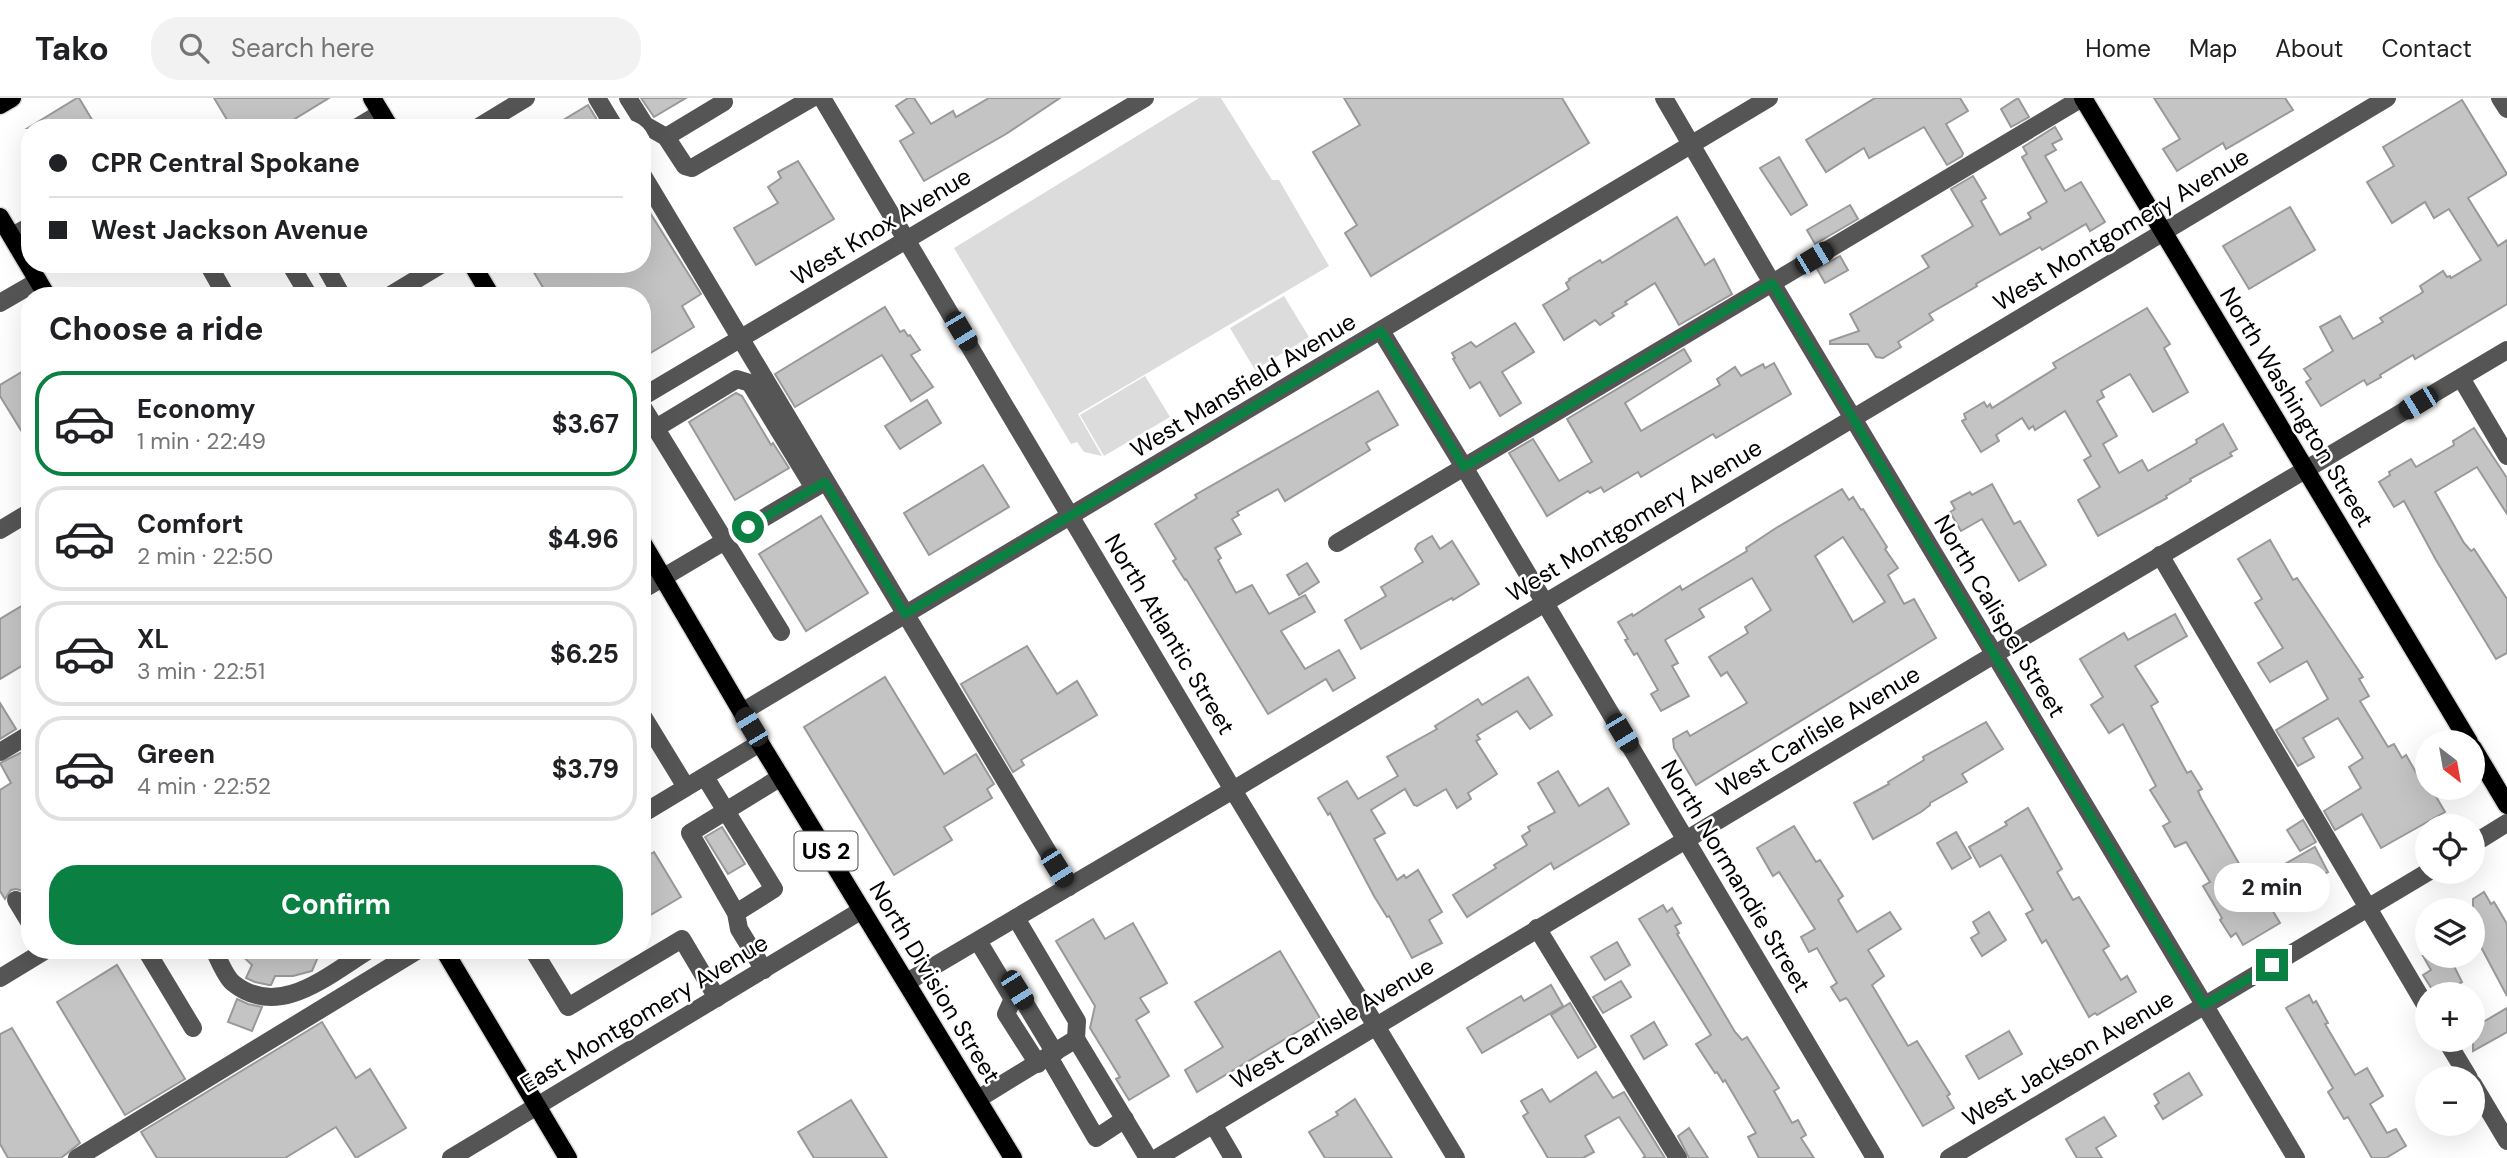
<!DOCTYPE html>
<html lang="en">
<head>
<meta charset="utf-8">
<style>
	:root { --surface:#fff; --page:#f2f2f2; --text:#202124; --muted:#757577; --line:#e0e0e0; --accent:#0b8043 }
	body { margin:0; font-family:"DM Sans",sans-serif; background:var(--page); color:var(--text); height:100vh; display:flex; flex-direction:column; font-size:26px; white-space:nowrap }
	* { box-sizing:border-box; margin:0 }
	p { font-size:23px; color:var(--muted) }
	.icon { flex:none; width:38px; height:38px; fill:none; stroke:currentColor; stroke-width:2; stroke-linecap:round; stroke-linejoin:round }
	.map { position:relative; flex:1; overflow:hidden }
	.details { position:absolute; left:21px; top:189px; width:630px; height:672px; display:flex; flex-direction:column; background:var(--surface); border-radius:28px; box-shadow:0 7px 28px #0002 }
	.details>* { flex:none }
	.guide { position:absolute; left:21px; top:21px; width:630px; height:154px; border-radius:28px; box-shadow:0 7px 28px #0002; display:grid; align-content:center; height:154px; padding:0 28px; background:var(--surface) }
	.needle { width:46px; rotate:149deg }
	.buttons { position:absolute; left:2415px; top:632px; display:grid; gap:14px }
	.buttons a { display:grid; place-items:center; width:70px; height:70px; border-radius:50%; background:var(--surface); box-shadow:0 7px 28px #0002; font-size:35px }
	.end { position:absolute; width:32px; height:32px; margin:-16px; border:9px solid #0b8043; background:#fff; box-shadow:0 0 0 4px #fff }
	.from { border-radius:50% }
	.bubble { position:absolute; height:49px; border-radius:24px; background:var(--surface); box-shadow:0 7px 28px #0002; font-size:23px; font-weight:700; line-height:49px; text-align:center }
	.car { position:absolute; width:21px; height:42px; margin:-21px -10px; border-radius:9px; box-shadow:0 0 5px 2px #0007; background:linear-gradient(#222 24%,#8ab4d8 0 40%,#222 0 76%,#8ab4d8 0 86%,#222 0) }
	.guide b { display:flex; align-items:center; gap:24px; height:66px; font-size:26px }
	.guide b+b { border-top:2px solid var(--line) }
	.guide i { width:18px; height:18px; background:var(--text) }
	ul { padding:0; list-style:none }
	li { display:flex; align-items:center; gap:21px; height:105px; margin:0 14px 10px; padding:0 14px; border:4px solid var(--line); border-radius:28px }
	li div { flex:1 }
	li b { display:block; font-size:26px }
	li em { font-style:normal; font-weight:700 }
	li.on { border-color:var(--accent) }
	li>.icon { width:63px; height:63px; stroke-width:1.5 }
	h2 { padding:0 28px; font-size:32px; line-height:84px }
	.button { display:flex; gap:14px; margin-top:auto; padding:14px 28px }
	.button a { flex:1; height:80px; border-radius:28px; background:var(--accent); color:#fff; font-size:28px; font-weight:700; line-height:80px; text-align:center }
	header { display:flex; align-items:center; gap:42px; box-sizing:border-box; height:98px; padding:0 35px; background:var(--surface); border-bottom:2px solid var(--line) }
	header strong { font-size:33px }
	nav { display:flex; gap:38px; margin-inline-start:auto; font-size:24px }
	.search { width:490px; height:63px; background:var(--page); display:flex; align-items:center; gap:18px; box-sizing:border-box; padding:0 24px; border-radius:28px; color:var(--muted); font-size:26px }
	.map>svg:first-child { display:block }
	.green { fill:#dcdcdc }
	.building { fill:#c4c4c4; stroke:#999; stroke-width:2; fill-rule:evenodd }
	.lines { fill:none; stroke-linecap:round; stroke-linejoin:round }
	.major-casing { stroke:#dbdbdb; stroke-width:21 }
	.minor { stroke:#555; stroke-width:18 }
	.major { stroke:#000; stroke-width:18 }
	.route { stroke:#0b8043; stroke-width:9 }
	.labels { text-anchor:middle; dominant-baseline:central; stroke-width:5; stroke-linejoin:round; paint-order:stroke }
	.shield { fill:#fff; stroke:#4c4c4c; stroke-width:2 }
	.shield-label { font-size:23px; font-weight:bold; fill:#000 }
	.street-label { font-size:24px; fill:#000; stroke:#fff }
</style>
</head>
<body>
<header>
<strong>Tako</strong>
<div class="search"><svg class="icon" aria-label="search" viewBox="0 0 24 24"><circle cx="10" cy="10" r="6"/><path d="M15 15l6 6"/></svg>Search here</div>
<nav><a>Home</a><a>Map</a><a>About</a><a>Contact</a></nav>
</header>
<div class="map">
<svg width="2507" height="1060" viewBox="0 0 2507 1060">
	<rect width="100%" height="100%" fill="#fff"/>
	<g class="green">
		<path d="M1199,0H1221L1272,82H1279L1329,168L1078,316L1102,358L1084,354L1077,344L1071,346L954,150Z"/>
		<path d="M1284,198L1309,239L1255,272L1230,230Z"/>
		<path d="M1145,278L1170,319L1104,358L1080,317Z"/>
	</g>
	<g class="building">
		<path d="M79,0L97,30H28L77,0Z"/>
		<path d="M214,0H329L280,30H232Z"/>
		<path d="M641,0H686L654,19Z"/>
		<path d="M908,0H914L931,26L953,13L956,19L989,0H1060L1006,36L924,83L900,43L914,35L896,8Z"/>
		<path d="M1344,0H1562L1589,45L1371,178L1345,135L1357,127L1313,54L1360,27Z"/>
		<path d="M1875,0H1960L1968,13L1946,26L1963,55L1962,58L1947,67L1924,29L1869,60L1864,50L1826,74L1806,42Z"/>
		<path d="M2018,0L2029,19L2011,29L2001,11Z"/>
		<path d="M2154,0H2285L2293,12L2226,51L2223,45L2177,73L2163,51L2180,41Z"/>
		<path d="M2462,2L2507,76L2468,100L2498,148L2507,142V206L2415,261L2413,257L2380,277L2381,279L2367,287L2364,282L2321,308L2306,284L2311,281L2304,271L2333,253L2320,229L2340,218L2353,241L2383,224L2380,220L2420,196L2423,194L2420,188L2443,173L2447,179L2450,178L2451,180L2481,162L2449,111L2434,120L2425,104L2392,125L2367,84L2394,68L2383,49Z"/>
		<path d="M588,7L602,30H550Z"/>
		<path d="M2055,29L2062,41L2052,46L2056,52L2045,58L2065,93L2081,84L2105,124L2090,133L2086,126L2042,152L2040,149L1976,186L1977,188L1929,216L1933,222L1898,244L1901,249L1883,260L1876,259L1868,246H1830V243L1859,233L1850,216L1929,169L1922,158L1973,128L1951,91L1973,78L1986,100L1981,103L2000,137L2031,120L2028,115L2047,104L2022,59L2027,56L2023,49Z"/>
		<path d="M1779,59L1807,107L1791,117L1760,70Z"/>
		<path d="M798,63L834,121L756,167L734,130L778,105L768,89L781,80L778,74Z"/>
		<path d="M642,102L701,196L682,208L694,229L642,260V198H548L529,166H642Z"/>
		<path d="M1850,107L1858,121L1815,146L1807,132Z"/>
		<path d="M2290,109L2315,152L2249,191L2223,148Z"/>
		<path d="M1677,119L1705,167L1714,161L1732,196L1679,227L1655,185L1625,204L1627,206L1612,215L1614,218L1600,227L1595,222L1564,242L1543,207L1569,191L1566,185L1570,182L1569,181L1600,162L1602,165Z"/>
		<path d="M1840,158L1848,172L1825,185L1817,171Z"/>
		<path d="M885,209L900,234L904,232L908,238L910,237L920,252L911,257L933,289L911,303L882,257L795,309L775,276Z"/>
		<path d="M2147,210L2170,246L2164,250L2188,294L2153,314L2130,276L2101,293L2104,299L2097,303L2117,338L2103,346L2119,375L2142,362L2148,373L2197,345L2196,342L2223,326L2237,351L2230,355L2232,358L2190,381L2191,383L2166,398L2167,400L2098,438L2078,402L2100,389L2084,362L2091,358L2065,313L2035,332L2033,328L2029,331L2022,320L1996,337L1999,343L1981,354L1962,323L1966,321L1964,316L1984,304L1987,309L1990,306L1992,310L2056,270L2053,265Z"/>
		<path d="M1515,225L1534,254L1502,274L1521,305L1500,318L1480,284L1470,290L1453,261L1455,260L1452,255L1471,244L1476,249Z"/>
		<path d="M1684,251L1691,263L1625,305L1641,333L1720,287L1717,281L1735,269L1741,278L1763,266L1765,270L1774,265L1791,296L1716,340L1713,336L1641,379L1638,374L1604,394L1601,389L1590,395L1588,393L1547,418L1509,355L1533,341L1559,383L1592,364L1567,321Z"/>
		<path d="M30,269V347L0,298V287Z"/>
		<path d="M1378,293L1398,327L1366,345L1370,352L1285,403L1278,391L1237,414L1239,417L1232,421L1241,436L1215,450L1221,460L1218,462L1236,495L1252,487L1269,516L1305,497L1315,514L1281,533L1305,571L1339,552L1355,580L1333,593L1326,581L1268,616L1186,481L1185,482L1173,463L1176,461L1155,426L1197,400L1195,397Z"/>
		<path d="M736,295L742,298L771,347L773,345L789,370L735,402L689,324Z"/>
		<path d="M927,302L941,325L900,351L885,328Z"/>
		<path d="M2474,330L2507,380V416L2477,369L2435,394L2464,445L2471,453L2474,451L2507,501V555L2496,561L2436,462L2404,403L2394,409L2379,384L2390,377L2389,374L2411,361L2416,369L2454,347L2453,343Z"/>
		<path d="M983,367L1009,409L929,457L904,415Z"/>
		<path d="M1992,386L2014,426L2020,423L2046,467L2019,483L1982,421L1961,433L1950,414L1955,411L1951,404L1970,394L1972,397Z"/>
		<path d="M1842,391L1849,402L1853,399L1861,412L1863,411L1887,449L1885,451L1898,470L1888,477L1904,506L1914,501L1936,540L1696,687L1674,650L1673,641L1687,633L1690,638L1747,605L1727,574L1721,578L1709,559L1748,535L1745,529L1771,512L1752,480L1699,511L1704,519L1665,542L1678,565L1672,568L1689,598L1661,613L1651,596L1658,592L1637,555L1634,557L1625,542L1628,541L1618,524L1632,516L1633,518L1680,488L1682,492L1747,453L1746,450L1776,430ZM1843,439L1885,504L1853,524L1815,458Z"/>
		<path d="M821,418L868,495L806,533L759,456Z"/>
		<path d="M1432,438L1440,451L1452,443L1479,486L1453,502L1452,500L1361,551L1345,522L1386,498L1381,489L1423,464L1415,451L1418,446Z"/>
		<path d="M2270,442L2293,482L2297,480L2363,579L2359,581L2369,598L2360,603L2388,649L2394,646L2402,660L2406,657L2425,690H2431L2445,714L2381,750L2362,716L2335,732L2324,713L2361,690L2349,669L2363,660L2338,620L2303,640L2314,659L2298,668L2276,632L2328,601L2307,563L2270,584L2258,565L2283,550L2255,505L2262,501L2238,461Z"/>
		<path d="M1307,465L1319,484L1299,497L1287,477Z"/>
		<path d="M30,503V563L0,581V521Z"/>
		<path d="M2175,516L2187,538L2135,568L2158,604L2151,608L2187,675L2191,673L2202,691L2198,693L2201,700L2252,788L2256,785L2280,825L2243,847L2236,835L2231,839L2220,822L2222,820L2203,788L2210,784L2186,744L2175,749L2163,728L2170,724L2150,692L2156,688L2123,626L2109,635L2091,607L2103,599L2080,561L2124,535L2128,542Z"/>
		<path d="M1027,548L1057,596L1077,583L1097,617L1021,662L1024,667L1013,674L961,586Z"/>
		<path d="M885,579L944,676L976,656L994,686L987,691L992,700L944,729L952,742L894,777L804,629Z"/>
		<path d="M1528,579L1552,617L1530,631L1517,613L1477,637L1480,641L1476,643L1497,676L1468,695L1471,701L1457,710L1446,691L1417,708L1414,707L1405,691L1371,712L1385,735L1374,741L1397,782L1404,777L1406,780L1418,772L1442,814L1429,822L1442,845L1412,860L1389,818L1387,819L1374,798L1330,715L1328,717L1318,700L1347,683L1358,701L1398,678L1387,659L1437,631L1435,628L1478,601L1482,607Z"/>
		<path d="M0,605L16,631L0,641Z"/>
		<path d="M1986,624L2003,651L1962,676L1967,684L1930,705V707L1921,714L1873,741L1854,705L1889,686L1888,684L1924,662L1923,659Z"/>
		<path d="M28,651L30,654V789L23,793L16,791L11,792L5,801L0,793V692L11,685L0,665Z"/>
		<path d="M1558,673L1579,708L1608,690L1629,726L1554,771L1551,765L1467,819L1453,797L1496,770L1494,767L1527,747L1522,738L1530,733L1528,729L1555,714L1538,685Z"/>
		<path d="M2028,710L2062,771L2057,774L2073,802L2079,799L2109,848L2103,852L2121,882L2127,878L2136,894L2097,917L2095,915L2089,919L2046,842L2042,845L2026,816L2033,812L2001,757L1980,769L1969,749L2007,727L2005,724Z"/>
		<path d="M2303,722L2316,744L2300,753L2287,732Z"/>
		<path d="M1794,728L1816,764L1820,762L1843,798L1838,802L1857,834L1890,814L1901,831L1868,852L1884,878L1872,887L1908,948L1917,943L1950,996L1947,998L1954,1010L1923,1028L1848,902L1846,900L1840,903L1831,889L1837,885L1817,850L1809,854L1801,839L1815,831L1779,774L1773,778L1757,750Z"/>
		<path d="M722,729L745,766L728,776L705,739Z"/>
		<path d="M1956,734L1971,760L1952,771L1937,745Z"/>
		<path d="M2315,749L2328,774L2297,791L2283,767Z"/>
		<path d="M654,754L681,799L642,822V761Z"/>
		<path d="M2484,794L2491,806L2494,804L2507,826V898L2473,834V801Z"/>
		<path d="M1663,807L1667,814L1672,810L1681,825L1675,828L1679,835L1677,836L1735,934L1742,942L1747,939L1771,977L1779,990L1774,993L1792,1025L1798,1022L1806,1037L1801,1040L1814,1060H1759L1748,1039L1756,1035L1725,982L1723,984L1717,974L1715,975L1696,946L1711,937L1639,821Z"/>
		<path d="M1989,814L2006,842L1982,858L1971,840L1979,835L1973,824Z"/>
		<path d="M1093,821L1105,841L1133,825L1167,885L1140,900L1149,914L1136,922L1169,978L1129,1002L1116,981L1120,979L1090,930L1095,908L1056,843Z"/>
		<path d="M1617,844L1630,867L1605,882L1591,859Z"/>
		<path d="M236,852H321L312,873L293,878H275L271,887H269L255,884L246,880L252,867Z"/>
		<path d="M1280,853L1320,920L1197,994L1185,972L1223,949L1195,904Z"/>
		<path d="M2423,858H2449L2462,884L2441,896H2435L2423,877L2431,872Z"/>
		<path d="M117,867L185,981L125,1017L57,904Z"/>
		<path d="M1621,883L1631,899L1603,915L1593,899Z"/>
		<path d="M1551,887L1563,908L1482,955L1467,930L1521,898L1524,903Z"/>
		<path d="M2309,897L2313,905L2316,903L2328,925L2325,926L2355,977L2367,970L2383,998L2370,1006L2387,1035L2396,1031L2406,1048L2386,1060H2372L2348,1019L2344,1021L2328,994L2333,990L2286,910Z"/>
		<path d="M237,901L248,906L262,909L252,933L228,924Z"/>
		<path d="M1570,905L1596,949L1578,960L1551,917Z"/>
		<path d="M2507,910V934L2473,953V930Z"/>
		<path d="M322,924L356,980L370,971L406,1030L356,1060L336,1029L285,1060H157L141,1034Z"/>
		<path d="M1654,924L1667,947L1644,961L1631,938Z"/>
		<path d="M12,930L80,1045L61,1060H8L0,1046V936Z"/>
		<path d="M2009,933L2022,956L1979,981L1966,958Z"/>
		<path d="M1596,974L1613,1000L1624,994L1665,1060H1643L1645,1058L1619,1019L1585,1038L1594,1054L1583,1060H1548L1523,1018L1528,1015L1521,1003L1542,991L1550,1004Z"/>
		<path d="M2189,975L2202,997L2163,1021L2155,1008L2159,1005L2154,996Z"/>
		<path d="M1355,1001L1392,1060H1325L1309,1034L1338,1017L1336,1014Z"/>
		<path d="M851,1002L887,1060H814L798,1034Z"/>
		<path d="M2104,1019L2116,1038L2096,1050L2102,1060H2077L2066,1041Z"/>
		<path d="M1689,1030L1708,1060H1689L1678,1038Z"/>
	</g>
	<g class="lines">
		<defs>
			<g id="major">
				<path d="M372,0L390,30"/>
				<path d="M2083,0L2469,644"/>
				<path d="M0,7L12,0"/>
				<path d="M0,119L47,198"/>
				<path d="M472,166L491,198"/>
				<path d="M642,444L760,645L1013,1060"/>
				<path d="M2473,650L2507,707"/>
				<path d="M444,852L568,1060"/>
			</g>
		</defs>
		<use href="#major" class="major-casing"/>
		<g class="minor">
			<path d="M597,0L615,30"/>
			<path d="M628,0L645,27L666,39L685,68L692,70L812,0"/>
			<path d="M822,0L1233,692L1456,1060"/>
			<path d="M1664,0L1772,185L2296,1060"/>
			<path d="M2500,0L2507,11"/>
			<path d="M356,30L381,15"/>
			<path d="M477,30L526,0"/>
			<path d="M666,39L724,4"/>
			<path d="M642,76L1069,789"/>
			<path d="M12,138L30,128"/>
			<path d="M208,166L226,198"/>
			<path d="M290,166L309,198"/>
			<path d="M324,166L342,198"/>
			<path d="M389,198L442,166"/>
			<path d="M0,205L38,183"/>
			<path d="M1381,233L1464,369L1875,1060"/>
			<path d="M2461,280L2507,358"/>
			<path d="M642,299L1145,0"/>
			<path d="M642,308L781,534"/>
			<path d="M656,330L737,281L750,285L814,390"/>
			<path d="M0,432L30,414"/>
			<path d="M1337,445L2082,0"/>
			<path d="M2160,457L2427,910"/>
			<path d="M642,492L823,385"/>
			<path d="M742,614L1769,0"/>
			<path d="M642,617L686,689"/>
			<path d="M0,654L30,636"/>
			<path d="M705,679L774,791L736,815"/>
			<path d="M642,716L760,645"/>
			<path d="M2473,746L2507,725"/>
			<path d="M16,802L30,825"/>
			<path d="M1016,820L1077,923L1076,941"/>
			<path d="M1537,830L1678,1060"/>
			<path d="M978,843L1013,901"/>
			<path d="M146,852L193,930"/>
			<path d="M214,852C219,862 225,878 233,885C279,922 328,877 369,852"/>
			<path d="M533,852L568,909L682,841L717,900"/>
			<path d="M764,872L739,831L736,815L690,735L781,679"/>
			<path d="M0,880L46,852"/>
			<path d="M907,884L1233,692L2387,0"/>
			<path d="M2446,942L2469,980"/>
			<path d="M1049,959L1096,1040L1125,1021"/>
			<path d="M1038,966L1006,916L1017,892L1055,955"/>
			<path d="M2473,986L2507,1043"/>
			<path d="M978,1001L1076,941L1148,1060"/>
			<path d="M1213,1026L1233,1060"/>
			<path d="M77,1060L418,852"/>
			<path d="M451,1060L862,812"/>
			<path d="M1157,1060L2015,544L2507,252"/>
			<path d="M1949,1060L2428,774"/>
		</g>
		<use href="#major" class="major"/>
	</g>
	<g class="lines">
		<path class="route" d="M748,429L825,384L905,516L1381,233L1464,369L1772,185L2204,907L2272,867"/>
	</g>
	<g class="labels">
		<rect class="shield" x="794.5" y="733.5" width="63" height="39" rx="5"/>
		<g class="shield-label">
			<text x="826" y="753">US 2</text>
		</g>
		<g class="street-label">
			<text transform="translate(881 128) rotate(-31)">West Knox Avenue</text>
			<text transform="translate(2121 131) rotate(-31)">West Montgomery Avenue</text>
			<text transform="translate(1243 287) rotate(-31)">West Mansfield Avenue</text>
			<text transform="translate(2297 309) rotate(59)">North Washington Street</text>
			<text transform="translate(1634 422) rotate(-31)">West Montgomery Avenue</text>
			<text transform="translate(2000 518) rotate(59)">North Calispel Street</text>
			<text transform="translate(1170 536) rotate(59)">North Atlantic Street</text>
			<text transform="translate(1818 633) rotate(-31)">West Carlisle Avenue</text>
			<text transform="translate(1736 778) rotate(59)">North Normandie Street</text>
			<text transform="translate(935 884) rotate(59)">North Division Street</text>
			<text transform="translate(644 915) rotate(-31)">East Montgomery Avenue</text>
			<text transform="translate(1332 925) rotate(-31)">West Carlisle Avenue</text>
			<text transform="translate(2068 960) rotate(-31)">West Jackson Avenue</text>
		</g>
	</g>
</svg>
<div class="buttons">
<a><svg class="needle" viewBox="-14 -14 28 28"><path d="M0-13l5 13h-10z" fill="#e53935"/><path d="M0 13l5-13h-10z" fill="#757577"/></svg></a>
<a><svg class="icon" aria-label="locate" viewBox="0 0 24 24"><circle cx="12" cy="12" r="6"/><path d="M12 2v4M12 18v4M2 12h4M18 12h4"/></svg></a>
<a><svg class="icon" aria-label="layers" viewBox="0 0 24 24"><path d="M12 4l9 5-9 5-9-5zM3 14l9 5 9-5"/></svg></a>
<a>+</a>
<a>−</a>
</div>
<i class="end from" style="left:748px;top:429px"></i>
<i class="end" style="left:2272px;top:867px"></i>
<div class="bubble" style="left:2214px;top:765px;width:116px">2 min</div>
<i class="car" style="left:1814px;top:160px;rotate:59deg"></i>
<i class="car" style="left:961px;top:233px;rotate:149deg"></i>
<i class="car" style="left:2418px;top:305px;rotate:239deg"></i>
<i class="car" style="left:751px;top:629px;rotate:329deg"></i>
<i class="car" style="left:1622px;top:635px;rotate:149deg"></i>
<i class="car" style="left:1057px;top:770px;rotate:148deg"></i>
<i class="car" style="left:1017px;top:892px;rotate:148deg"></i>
<div class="guide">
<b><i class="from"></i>CPR Central Spokane</b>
<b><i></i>West Jackson Avenue</b>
</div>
<section class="details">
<h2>Choose a ride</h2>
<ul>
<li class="on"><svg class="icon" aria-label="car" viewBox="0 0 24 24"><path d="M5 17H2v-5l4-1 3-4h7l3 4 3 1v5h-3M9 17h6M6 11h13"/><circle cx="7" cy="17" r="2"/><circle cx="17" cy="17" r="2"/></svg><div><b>Economy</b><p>1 min · 22:49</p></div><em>$3.67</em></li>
<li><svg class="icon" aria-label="car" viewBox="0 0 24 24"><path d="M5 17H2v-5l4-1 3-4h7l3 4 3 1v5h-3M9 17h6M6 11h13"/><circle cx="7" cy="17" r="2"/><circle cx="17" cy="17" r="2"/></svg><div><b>Comfort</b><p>2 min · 22:50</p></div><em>$4.96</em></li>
<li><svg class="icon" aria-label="car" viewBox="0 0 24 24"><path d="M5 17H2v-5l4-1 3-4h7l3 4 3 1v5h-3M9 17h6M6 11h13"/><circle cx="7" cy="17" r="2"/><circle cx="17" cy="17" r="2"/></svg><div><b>XL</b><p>3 min · 22:51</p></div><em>$6.25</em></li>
<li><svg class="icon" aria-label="car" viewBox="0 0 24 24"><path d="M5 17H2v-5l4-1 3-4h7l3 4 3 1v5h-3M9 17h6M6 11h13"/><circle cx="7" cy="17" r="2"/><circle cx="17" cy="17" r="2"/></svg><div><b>Green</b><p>4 min · 22:52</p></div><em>$3.79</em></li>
</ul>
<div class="button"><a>Confirm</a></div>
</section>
</div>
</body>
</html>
